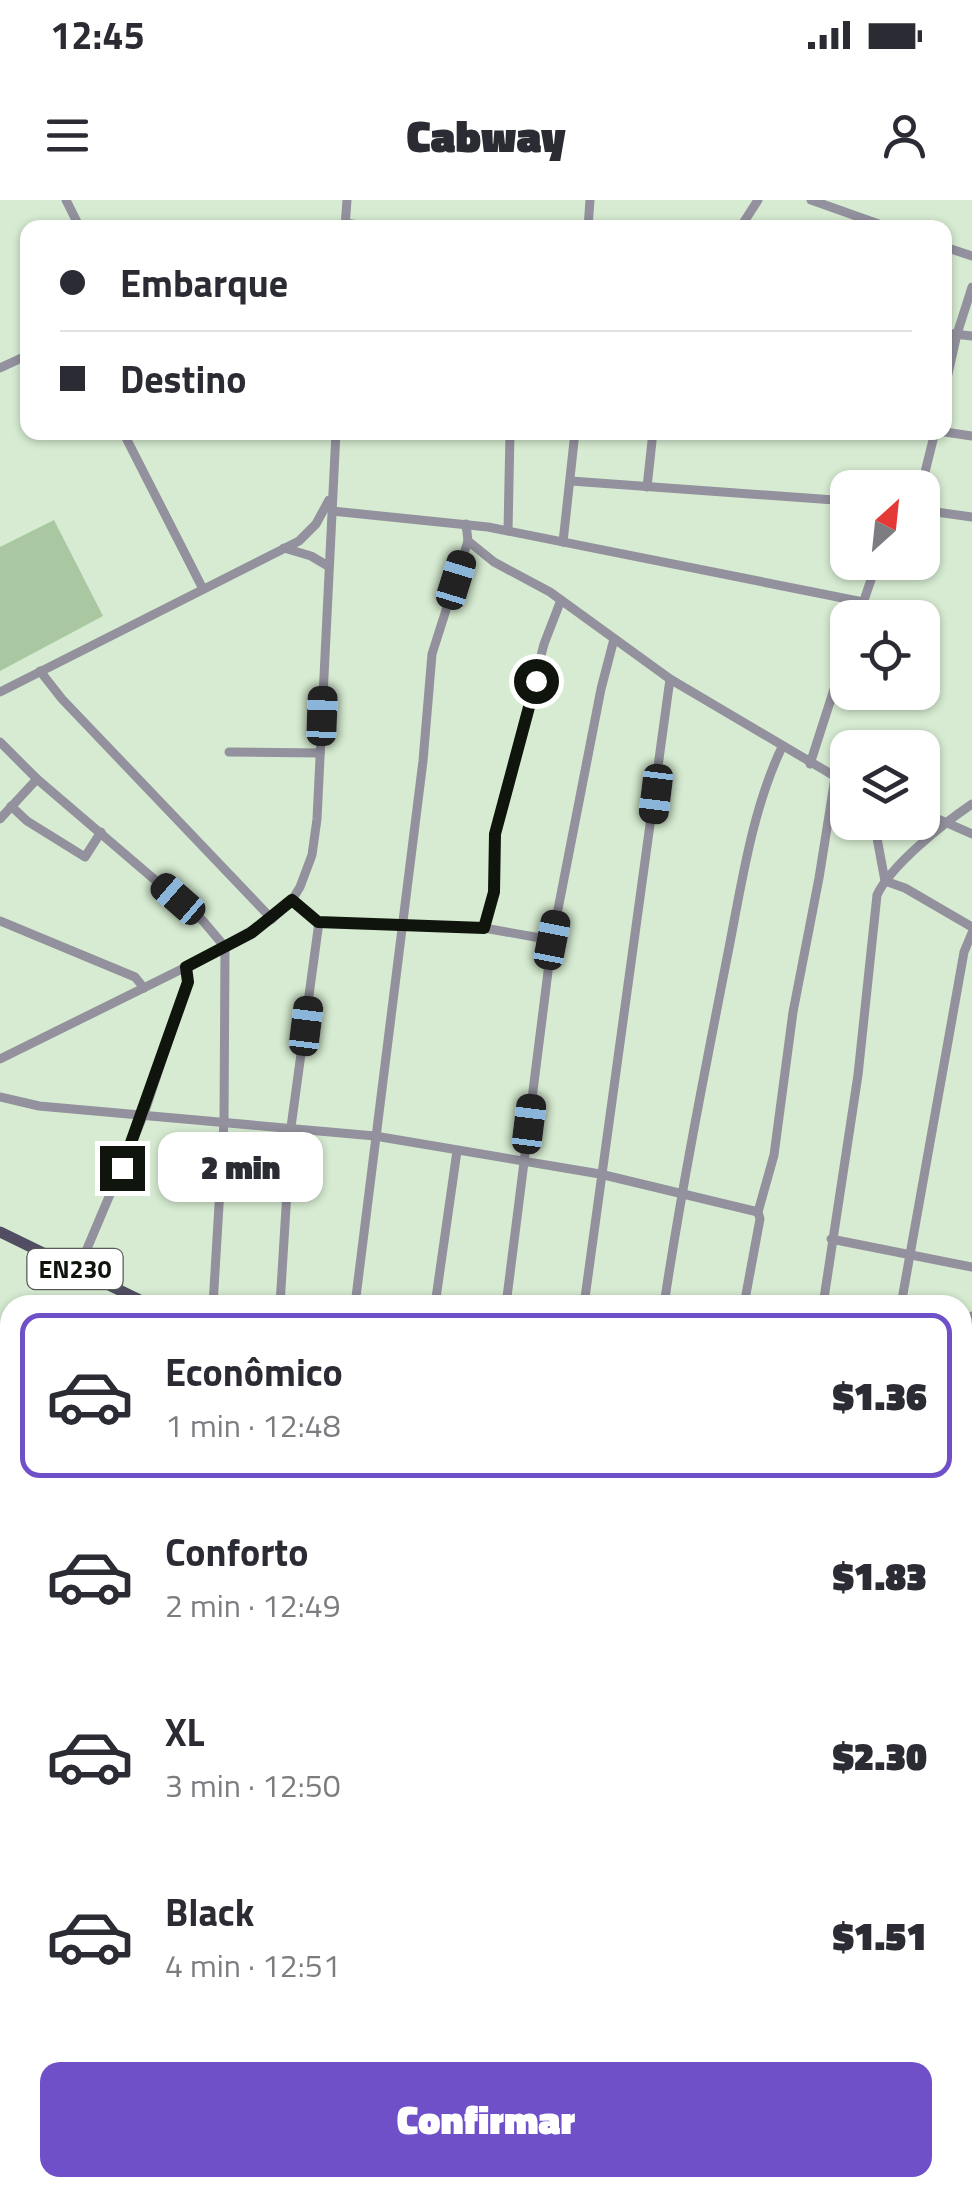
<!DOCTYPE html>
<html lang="pt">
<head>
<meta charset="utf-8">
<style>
	:root { --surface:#fff; --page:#f7f7f7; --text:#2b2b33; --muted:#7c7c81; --line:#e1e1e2; --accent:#6f50c9 }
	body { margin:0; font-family:"Titillium Web",sans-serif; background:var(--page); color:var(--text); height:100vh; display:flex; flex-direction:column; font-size:38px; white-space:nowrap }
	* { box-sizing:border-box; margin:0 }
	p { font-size:32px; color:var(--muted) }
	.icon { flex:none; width:55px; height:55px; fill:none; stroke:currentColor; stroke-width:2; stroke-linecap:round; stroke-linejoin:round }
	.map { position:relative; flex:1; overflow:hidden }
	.details { position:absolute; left:0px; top:1095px; width:972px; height:902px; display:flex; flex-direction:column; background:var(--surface); border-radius:30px 30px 0 0; box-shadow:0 2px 8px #0004 }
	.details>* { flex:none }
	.hud { position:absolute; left:20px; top:20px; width:932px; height:220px; border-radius:20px; box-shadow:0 2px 8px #0004; display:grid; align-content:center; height:220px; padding:0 40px; background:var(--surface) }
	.needle { width:65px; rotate:27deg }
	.controls { position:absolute; left:830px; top:270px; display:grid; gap:20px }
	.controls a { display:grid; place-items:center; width:110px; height:110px; border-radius:20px; background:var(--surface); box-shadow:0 2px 8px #0004; font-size:50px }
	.end { position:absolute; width:45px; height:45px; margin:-22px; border:12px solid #0f150d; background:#fff; box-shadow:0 0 0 5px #fff }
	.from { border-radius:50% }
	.bubble { position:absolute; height:70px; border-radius:20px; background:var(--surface); box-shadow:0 2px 8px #0004; font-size:32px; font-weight:800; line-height:70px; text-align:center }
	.car { position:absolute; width:30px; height:60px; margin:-30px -15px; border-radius:12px; box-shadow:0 0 8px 2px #0007; background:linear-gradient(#222 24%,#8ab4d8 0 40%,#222 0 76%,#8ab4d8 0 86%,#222 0) }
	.hud b { display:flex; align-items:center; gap:35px; height:95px; font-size:38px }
	.hud b+b { border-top:2px solid var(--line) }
	.hud i { width:25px; height:25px; background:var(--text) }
	ul { padding:18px 0 0; list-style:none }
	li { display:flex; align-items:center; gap:30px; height:165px; margin:0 20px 15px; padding:0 20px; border:5px solid transparent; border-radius:20px }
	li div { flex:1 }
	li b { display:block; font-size:38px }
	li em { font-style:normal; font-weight:800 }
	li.selected { border-color:var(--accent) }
	li>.icon { width:90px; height:90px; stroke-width:1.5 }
	.cta { display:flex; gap:20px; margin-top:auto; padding:20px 40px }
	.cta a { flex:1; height:115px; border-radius:20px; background:var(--accent); color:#fff; font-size:40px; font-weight:800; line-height:115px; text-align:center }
	.status { display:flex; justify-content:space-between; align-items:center; height:70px; padding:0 50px; background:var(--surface); direction:ltr }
	.status svg { height:28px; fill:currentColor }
	header { display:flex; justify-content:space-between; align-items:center; height:130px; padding:0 40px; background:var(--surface); font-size:45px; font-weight:800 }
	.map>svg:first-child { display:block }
	.green { fill:#a9c8a1 }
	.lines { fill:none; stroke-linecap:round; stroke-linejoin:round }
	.minor { stroke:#92919d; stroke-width:9 }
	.major { stroke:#514e63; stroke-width:11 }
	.route { stroke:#0f150d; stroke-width:12 }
	.labels { text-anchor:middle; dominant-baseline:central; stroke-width:8; stroke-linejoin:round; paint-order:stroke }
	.shield { fill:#fff; stroke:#575b56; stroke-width:2.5 }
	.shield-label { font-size:25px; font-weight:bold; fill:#0f150d }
</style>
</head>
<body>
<div class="status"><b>12:45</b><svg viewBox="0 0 49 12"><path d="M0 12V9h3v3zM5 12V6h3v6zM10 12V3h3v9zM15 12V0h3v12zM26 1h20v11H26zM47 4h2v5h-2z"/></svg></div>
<header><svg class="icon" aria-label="menu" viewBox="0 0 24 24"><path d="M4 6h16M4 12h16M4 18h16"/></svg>Cabway<svg class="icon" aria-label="person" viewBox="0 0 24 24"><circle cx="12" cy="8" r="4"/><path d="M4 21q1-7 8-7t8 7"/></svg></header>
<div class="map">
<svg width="972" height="1996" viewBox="0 0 972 1996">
	<rect width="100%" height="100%" fill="#d6ebd1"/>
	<path class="green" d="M54,320L103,416L0,471V347Z"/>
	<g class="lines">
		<g class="minor">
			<path d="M66,0L80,28"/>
			<path d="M811,0L890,28"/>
			<path d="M346,23L375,28"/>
			<path d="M345,27L347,0"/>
			<path d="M588,28L590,0"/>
			<path d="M740,28L758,0"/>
			<path d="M945,47L972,56"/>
			<path d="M945,133L972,136"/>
			<path d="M0,168L28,155"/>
			<path d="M945,187L957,134L972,87"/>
			<path d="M123,232L203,389"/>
			<path d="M945,232L972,236"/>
			<path d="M571,281L848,301"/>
			<path d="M647,287L653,232"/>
			<path d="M921,288L935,232"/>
			<path d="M922,310L972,317"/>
			<path d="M332,311L488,327L863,402"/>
			<path d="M466,324L468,341L494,362L550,392L670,479L848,584"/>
			<path d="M508,331L510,232"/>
			<path d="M563,342L575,232"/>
			<path d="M284,348L311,356L328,366"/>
			<path d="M858,418L877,362"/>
			<path d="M40,471L62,499L272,719"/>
			<path d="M0,492L299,341L316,324L329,300"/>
			<path d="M0,542L37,579L203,721L225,747L224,922L213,1105"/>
			<path d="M229,552L320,553"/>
			<path d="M810,564L848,446"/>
			<path d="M11,606L27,621L85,657L101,632"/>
			<path d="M922,612L972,634"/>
			<path d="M0,619L37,579"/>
			<path d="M874,622L885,681L905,688L972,727"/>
			<path d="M292,700L319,722L484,728L552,740"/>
			<path d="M0,721L135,777L144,788"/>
			<path d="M484,728L494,692L495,634L544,444L561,400"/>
			<path d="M0,859L186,767L272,719L292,700L300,687L312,655L317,619L336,232"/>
			<path d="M0,897L39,906L375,936L600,974L758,1012"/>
			<path d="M831,1039L972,1067"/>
			<path d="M78,1070L144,914L188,782L186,767"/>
			<path d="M280,1105L291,927L319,722"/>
			<path d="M355,1105L423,561L432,454L468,341"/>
			<path d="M435,1105L457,951"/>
			<path d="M506,1105L552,740L601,489L614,439"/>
			<path d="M584,1105L670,479"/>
			<path d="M664,1105C681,992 703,880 725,768C740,695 750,614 782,547"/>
			<path d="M744,1105L760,1019L758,1012L774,955L793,812L819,678L835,578"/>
			<path d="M823,1105L858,875L877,695C891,665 944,623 972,604"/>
			<path d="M901,1105L964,752L972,733"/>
			<path d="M0,1146L10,1156"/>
			<path d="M962,1163L972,1116"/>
			<path d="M0,1238L10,1226"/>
			<path d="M0,1254L10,1262"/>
			<path d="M962,1277L972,1279"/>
			<path d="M0,1348L10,1358"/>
			<path d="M962,1354L972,1357"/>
			<path d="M962,1404L972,1406"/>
			<path d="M0,1442L10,1434"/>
			<path d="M0,1515L10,1505"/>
			<path d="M0,1690L10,1701"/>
			<path d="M0,1714L10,1705"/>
			<path d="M962,1762L972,1770"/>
			<path d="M0,1847L10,1852"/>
			<path d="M0,1918L10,1935"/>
			<path d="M40,1988L44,1996"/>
			<path d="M536,1988L572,1996"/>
			<path d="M131,1996L133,1988"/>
			<path d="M189,1996L191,1988"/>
			<path d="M250,1996L252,1988"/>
			<path d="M315,1996L317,1988"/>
			<path d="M450,1996L452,1988"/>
			<path d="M607,1996L612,1988"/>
			<path d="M704,1996L706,1988"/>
			<path d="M750,1996L753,1988"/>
		</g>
		<g class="major">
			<path d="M0,1032L150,1105"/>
			<path d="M962,1498L972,1503"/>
		</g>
	</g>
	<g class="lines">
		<path class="route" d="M122,968L188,782L186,767L251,733L292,700L318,722L484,728L494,692L495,634L536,481"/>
	</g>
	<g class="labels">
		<rect class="shield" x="27.5" y="1049" width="95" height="40" rx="8"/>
		<g class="shield-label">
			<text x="75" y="1069">EN230</text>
		</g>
	</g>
</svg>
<div class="controls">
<a><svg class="needle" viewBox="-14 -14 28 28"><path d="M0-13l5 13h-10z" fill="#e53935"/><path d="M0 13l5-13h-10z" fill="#7c7c81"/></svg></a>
<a><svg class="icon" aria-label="locate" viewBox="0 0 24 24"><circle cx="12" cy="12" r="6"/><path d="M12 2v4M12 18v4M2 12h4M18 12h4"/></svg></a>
<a><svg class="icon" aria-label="layers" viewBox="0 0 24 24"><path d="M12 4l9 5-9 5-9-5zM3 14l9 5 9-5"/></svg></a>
</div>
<i class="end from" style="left:536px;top:481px"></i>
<i class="end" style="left:122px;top:968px"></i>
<div class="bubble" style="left:158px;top:932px;width:165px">2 min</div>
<i class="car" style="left:456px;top:380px;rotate:17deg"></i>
<i class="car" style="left:322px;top:516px;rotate:2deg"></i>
<i class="car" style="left:656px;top:594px;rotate:187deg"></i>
<i class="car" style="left:178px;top:699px;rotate:311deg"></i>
<i class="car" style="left:552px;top:740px;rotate:11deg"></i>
<i class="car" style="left:306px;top:826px;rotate:7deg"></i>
<i class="car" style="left:529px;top:924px;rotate:7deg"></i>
<div class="hud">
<b><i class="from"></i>Embarque</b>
<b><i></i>Destino</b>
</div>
<section class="details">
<ul>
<li class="selected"><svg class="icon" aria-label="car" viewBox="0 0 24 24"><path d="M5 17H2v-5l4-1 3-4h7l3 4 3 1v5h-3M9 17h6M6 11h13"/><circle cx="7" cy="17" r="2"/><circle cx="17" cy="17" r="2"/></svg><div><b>Econômico</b><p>1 min · 12:48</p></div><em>$1.36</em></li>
<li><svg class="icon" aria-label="car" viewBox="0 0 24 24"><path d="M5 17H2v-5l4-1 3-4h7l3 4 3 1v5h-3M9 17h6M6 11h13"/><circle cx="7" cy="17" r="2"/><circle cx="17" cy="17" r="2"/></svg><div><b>Conforto</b><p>2 min · 12:49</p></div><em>$1.83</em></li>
<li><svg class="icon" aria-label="car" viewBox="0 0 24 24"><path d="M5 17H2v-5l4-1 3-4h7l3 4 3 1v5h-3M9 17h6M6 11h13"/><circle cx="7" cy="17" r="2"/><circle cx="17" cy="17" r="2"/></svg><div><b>XL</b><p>3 min · 12:50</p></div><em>$2.30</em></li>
<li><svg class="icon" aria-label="car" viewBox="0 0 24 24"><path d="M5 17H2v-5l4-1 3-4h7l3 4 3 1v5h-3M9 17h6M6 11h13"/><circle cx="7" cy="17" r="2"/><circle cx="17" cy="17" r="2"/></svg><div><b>Black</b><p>4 min · 12:51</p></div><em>$1.51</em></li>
</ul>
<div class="cta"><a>Confirmar</a></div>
</section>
</div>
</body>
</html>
